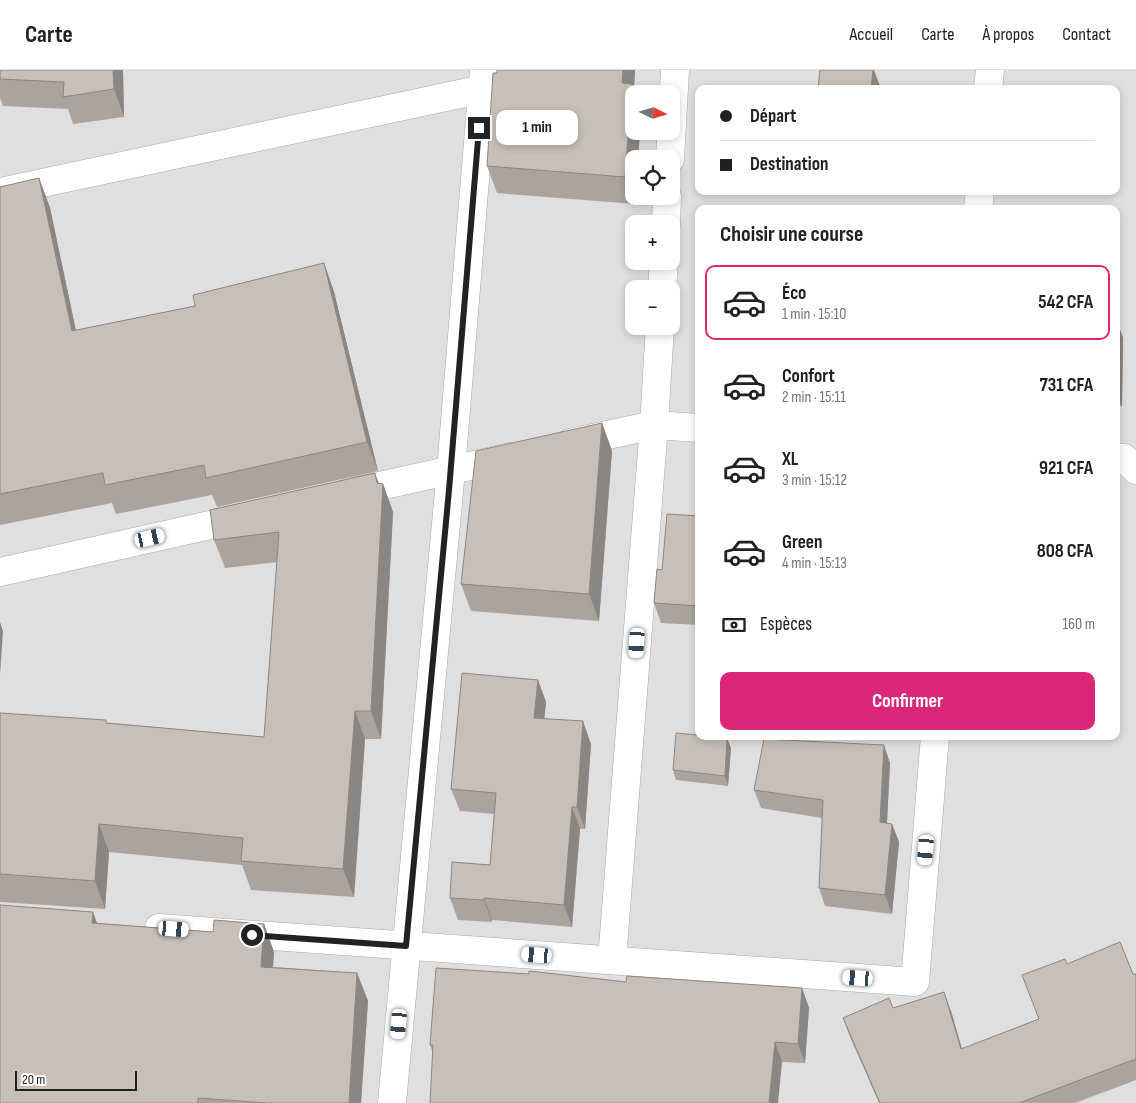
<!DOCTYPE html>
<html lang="fr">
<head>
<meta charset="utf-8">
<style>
	:root { --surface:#fff; --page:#f6f6f6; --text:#202124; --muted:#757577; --line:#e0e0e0; --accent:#db2777 }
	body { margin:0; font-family:"Sofia Sans Condensed",sans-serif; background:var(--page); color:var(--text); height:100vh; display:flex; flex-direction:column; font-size:19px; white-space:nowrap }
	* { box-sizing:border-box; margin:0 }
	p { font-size:16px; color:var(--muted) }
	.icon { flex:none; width:28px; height:28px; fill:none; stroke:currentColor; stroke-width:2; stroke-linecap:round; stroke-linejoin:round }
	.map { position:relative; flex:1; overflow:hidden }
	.details { position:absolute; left:695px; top:135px; width:425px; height:535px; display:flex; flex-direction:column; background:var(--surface); border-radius:10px; box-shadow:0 2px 8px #0003 }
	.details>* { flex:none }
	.guide { position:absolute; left:695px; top:15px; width:425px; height:110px; border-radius:10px; box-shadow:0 2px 8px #0003; display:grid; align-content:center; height:110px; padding:0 25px; background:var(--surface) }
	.needle { width:32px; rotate:95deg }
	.tools { position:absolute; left:625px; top:15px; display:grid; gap:10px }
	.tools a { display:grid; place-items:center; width:55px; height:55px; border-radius:10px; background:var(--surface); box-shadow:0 2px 8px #0003; font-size:25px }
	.scale { position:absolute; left:15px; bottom:12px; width:122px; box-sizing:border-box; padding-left:5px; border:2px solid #222; border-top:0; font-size:14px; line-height:18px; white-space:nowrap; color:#222; -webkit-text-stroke:4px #fff; paint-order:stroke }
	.end { position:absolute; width:22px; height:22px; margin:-11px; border:6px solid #222; background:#fff; box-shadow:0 0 0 2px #fff }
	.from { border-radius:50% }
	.bubble { position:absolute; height:35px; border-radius:10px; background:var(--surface); box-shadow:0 2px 8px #0003; font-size:16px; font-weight:700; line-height:35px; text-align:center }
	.car { position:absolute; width:15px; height:30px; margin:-15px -8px; border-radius:6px; box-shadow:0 0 4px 1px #0007; background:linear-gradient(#fff 24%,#345 0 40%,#fff 0 76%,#345 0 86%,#fff 0) }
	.guide b { display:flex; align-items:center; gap:18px; height:48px; font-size:19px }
	.guide b+b { border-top:1px solid var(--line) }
	.guide i { width:12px; height:12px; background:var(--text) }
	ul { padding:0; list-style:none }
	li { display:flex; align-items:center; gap:15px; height:75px; margin:0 10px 8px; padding:0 15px; border:2px solid transparent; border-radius:10px }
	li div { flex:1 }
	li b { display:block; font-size:19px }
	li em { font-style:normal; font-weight:700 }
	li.selected { border-color:var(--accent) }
	li>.icon { width:45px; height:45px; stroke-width:1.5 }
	h2 { padding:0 25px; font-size:22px; line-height:60px }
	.pay { display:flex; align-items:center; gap:12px; height:55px; padding:0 25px; font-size:19px }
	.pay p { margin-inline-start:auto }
	.action { display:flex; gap:10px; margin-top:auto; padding:10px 25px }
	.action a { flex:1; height:58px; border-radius:10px; background:var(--accent); color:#fff; font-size:20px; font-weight:700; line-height:58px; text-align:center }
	header { display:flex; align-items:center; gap:30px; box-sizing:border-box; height:70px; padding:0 25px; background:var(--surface); border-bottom:1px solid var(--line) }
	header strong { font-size:24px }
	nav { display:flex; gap:28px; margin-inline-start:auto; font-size:18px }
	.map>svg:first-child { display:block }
	.residential { fill:#e0dfdf; fill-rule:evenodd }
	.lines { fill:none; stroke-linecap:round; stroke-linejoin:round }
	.street-casing { stroke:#a9a9a9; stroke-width:29 }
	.street { stroke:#fff; stroke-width:28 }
	.wall { fill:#aba49e }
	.shaded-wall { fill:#8b8681 }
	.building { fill:#c7bfb8; stroke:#8b8681 }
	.route { stroke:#222; stroke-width:6 }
</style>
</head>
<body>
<header>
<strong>Carte</strong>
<nav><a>Accueil</a><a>Carte</a><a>À propos</a><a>Contact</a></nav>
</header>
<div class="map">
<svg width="1136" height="1033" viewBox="0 0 1136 1033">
	<rect width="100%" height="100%" fill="#f2efe9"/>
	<path class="residential" d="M0,0H1136V1033H0ZM699,19H1116V121H699ZM634,24H671V61H634ZM634,89H671V126H634ZM699,139H1116V666H699ZM634,154H671V191H634ZM634,219H671V256H634Z"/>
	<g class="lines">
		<defs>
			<g id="street">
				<path d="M988,19L990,0"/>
				<path d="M670,89L675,0"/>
				<path d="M0,122L483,19"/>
				<path d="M978,139L980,121"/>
				<path d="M666,154L667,126"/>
				<path d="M662,219L664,191"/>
				<path d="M570,373L654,355L699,358"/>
				<path d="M1116,388H1124L1136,400"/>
				<path d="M348,423L511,387"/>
				<path d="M0,502L250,446"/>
				<path d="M159,858L915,912L935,666"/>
				<path d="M612,890L654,355L660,256"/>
				<path d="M392,1033L451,400L484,0"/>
			</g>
		</defs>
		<use href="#street" class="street-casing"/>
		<use href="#street" class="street"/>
	</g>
	<g class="wall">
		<path d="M0,0H123L124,47L73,54L68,39L3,36L0,28Z"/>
		<path d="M497,0H635L634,19L635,24H634L640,61L638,89H634L635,134L497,123L487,96Z"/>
		<path d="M39,108L50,138L76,260L195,236L324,193L334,222L378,401L217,437L212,425L116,444L112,433L0,455V117Z"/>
		<path d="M1116,249L1123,268L1122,337L1116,332Z"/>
		<path d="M602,353L612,381L599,551L471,541L461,514Z"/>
		<path d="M378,413L383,414L393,442L381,669H365L354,827L251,820L242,795L109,782L105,839L0,832V643L264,667L277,492L225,498L214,470Z"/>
		<path d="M699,446V555L661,553L654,533L662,500Z"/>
		<path d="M538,610L546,632L544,649L591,674L585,759H580L572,857L492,850V852L458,850L450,828L490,795L494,744L460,741L451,719Z"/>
		<path d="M731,678L728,716L676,710L673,700Z"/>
		<path d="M890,693L887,753L892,754L899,772L892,844L825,836L819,818L822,748L761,738L754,720Z"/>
		<path d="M97,853L213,862L264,854L274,882L273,897L357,903L368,931L361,1033H0Z"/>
		<path d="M1067,894L1133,904H1136V1010L1075,1033H879L850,967L843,948L893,938L951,941L962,979L1038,949Z"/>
		<path d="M626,912L802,918L809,938L805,993L782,992L433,983L430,975Z"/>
	</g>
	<g class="shaded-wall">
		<path d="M113,0H123L124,47L114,19Z"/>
		<path d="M623,0H635L634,19L635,24H634V61H640L638,89H634V126H635V134L625,107L622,13Z"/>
		<path d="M873,0H874L880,16V19H871Z"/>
		<path d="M39,108L50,138L82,290L72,261Z"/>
		<path d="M324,193L334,222L378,401L367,372Z"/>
		<path d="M1116,249L1123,268L1122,337L1116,322Z"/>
		<path d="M602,353L612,381L599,551L589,524Z"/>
		<path d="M375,403L383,425V414L393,442L381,669L371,641L377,413Z"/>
		<path d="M0,552L3,561L0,605Z"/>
		<path d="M538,610L546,632L542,670L534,648Z"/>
		<path d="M355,641L365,669L354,827L343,799Z"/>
		<path d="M583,651L591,674L585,759L577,737Z"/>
		<path d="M727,668L731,678L728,716L725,706Z"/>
		<path d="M884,675L890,693L886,771L880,752Z"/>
		<path d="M572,737L580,759L572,857L564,835Z"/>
		<path d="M99,754L109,782L105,839L95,811Z"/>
		<path d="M892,754L899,772L892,844L885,825Z"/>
		<path d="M484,828L492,850V852L484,830Z"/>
		<path d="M93,842L103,870L92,853Z"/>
		<path d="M264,854L274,882L271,925L261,897Z"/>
		<path d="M357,903L368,931L361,1033H349Z"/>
		<path d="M802,918L809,938L805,993L798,974Z"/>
		<path d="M944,922L951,941L967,997L961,979Z"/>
		<path d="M775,972L782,992L778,1033H769Z"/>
	</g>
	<g class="building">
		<path d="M0,0H113L114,19L63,27L64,12L0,9Z"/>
		<path d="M497,0H623L622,13L632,14L625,107L487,96L493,3H497Z"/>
		<path d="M820,0H873L871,19H818Z"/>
		<path d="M39,108L72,261L195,236L193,225L324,193L367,372L206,408L204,395L105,415L103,403L0,424V117Z"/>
		<path d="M602,353L589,524L461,514L476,381Z"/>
		<path d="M375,403L377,413L383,414L371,641H355L343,799L241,791L243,768L99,754L95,811L0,804V643L106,650V653L264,667L279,462L214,470L210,440Z"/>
		<path d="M667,444L699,446V536L654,533L657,499L662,500Z"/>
		<path d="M462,603L538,610L534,648L583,651L577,737H572L564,835L484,828V830L450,828L452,792L490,795L496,723L451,719Z"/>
		<path d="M676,663L699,665V666H707L727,668L725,706L673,700Z"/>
		<path d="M764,669L884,675L880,752L892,754L885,825L819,818L823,730L754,720Z"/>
		<path d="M0,835L93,842L92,853L213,862L214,850L264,854L261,897L357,903L349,1033H268L198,1028V1033H0Z"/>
		<path d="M1120,872L1133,904H1136V990L1130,991L1019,1033H880L843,948L889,928L893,938L944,922L961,979L1039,949L1022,905L1065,889L1067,894Z"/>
		<path d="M436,898L529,904V901L626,912L627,906L802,918L798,974L775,972L769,1033H430L433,975H430Z"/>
	</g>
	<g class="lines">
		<path class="route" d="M252,865L406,876L449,420L479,58"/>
	</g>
</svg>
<div class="tools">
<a><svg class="needle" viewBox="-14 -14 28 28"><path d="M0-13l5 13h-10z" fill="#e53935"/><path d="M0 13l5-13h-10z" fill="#757577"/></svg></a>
<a><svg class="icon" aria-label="locate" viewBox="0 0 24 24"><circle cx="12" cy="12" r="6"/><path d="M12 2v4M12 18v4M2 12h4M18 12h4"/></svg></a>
<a>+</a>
<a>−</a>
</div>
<div class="scale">20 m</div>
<i class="end from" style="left:252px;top:865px"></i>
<i class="end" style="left:479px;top:58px"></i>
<div class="bubble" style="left:496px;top:40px;width:82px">1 min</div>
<i class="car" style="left:150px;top:468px;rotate:77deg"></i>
<i class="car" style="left:637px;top:573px;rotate:184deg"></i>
<i class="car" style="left:926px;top:780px;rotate:185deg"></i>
<i class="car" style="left:174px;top:859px;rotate:94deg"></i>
<i class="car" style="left:537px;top:885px;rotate:274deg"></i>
<i class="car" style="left:858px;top:908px;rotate:274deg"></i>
<i class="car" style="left:399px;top:954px;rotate:185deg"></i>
<div class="guide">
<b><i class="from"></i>Départ</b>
<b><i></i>Destination</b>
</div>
<section class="details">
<h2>Choisir une course</h2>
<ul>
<li class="selected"><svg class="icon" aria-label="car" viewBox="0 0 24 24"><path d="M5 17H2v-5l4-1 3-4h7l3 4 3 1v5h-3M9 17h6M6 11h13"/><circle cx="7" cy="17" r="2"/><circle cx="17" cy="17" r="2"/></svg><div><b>Éco</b><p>1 min · 15:10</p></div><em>542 CFA</em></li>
<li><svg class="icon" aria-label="car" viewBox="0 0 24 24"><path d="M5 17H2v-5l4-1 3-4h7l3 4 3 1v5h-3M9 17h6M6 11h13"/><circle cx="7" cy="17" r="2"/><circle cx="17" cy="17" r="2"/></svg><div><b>Confort</b><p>2 min · 15:11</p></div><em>731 CFA</em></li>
<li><svg class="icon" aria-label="car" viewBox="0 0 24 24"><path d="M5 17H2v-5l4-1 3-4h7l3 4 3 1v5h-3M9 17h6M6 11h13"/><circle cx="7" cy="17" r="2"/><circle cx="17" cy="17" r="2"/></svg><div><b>XL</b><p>3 min · 15:12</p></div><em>921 CFA</em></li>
<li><svg class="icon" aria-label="car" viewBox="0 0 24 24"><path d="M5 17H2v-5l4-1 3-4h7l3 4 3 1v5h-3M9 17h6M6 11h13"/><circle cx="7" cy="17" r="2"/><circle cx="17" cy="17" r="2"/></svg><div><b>Green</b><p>4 min · 15:13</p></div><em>808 CFA</em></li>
</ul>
<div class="pay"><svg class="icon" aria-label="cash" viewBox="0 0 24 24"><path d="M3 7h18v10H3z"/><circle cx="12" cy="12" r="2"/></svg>Espèces<p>160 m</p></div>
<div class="action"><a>Confirmer</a></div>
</section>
</div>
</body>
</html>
